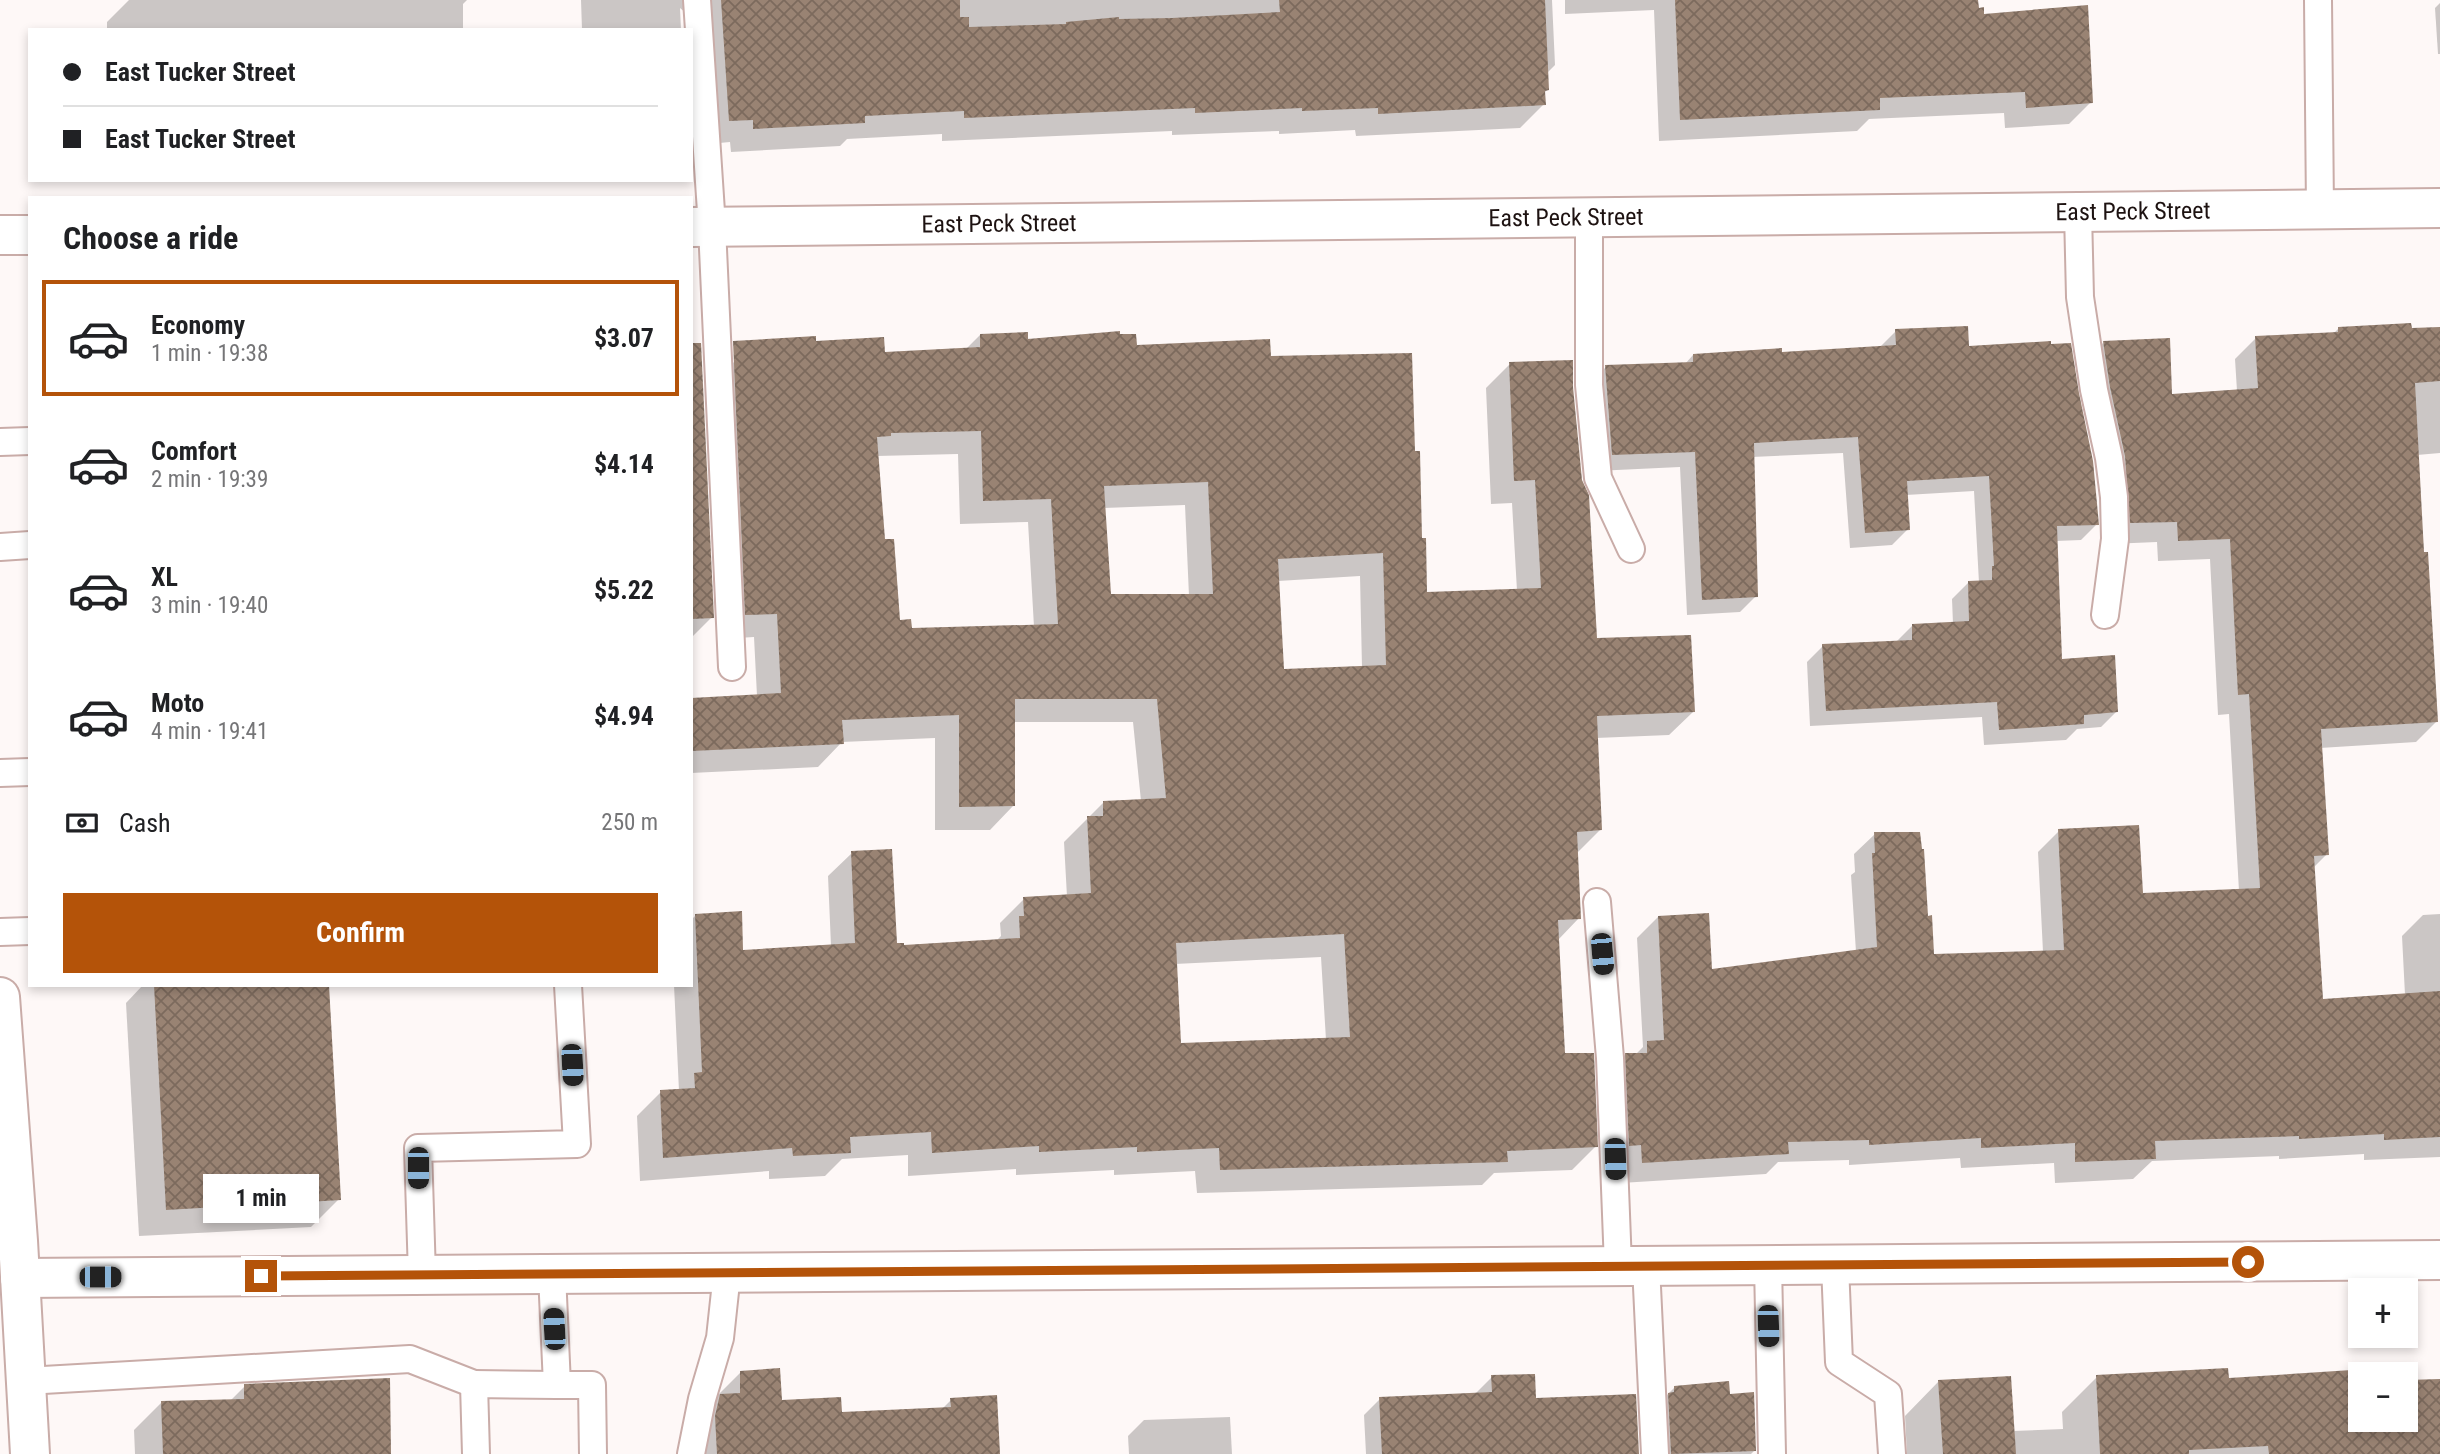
<!DOCTYPE html>
<html lang="en">
<head>
<meta charset="utf-8">
<style>
	:root { --surface:#fff; --page:#f2f2f2; --text:#202124; --muted:#757577; --line:#e0e0e0; --accent:#b45309 }
	body { margin:0; font-family:"Roboto Condensed",sans-serif; background:var(--page); color:var(--text); height:100vh; display:flex; flex-direction:column; font-size:26px; white-space:nowrap }
	* { box-sizing:border-box; margin:0 }
	p { font-size:23px; color:var(--muted) }
	.icon { flex:none; width:38px; height:38px; fill:none; stroke:currentColor; stroke-width:2; stroke-linecap:round; stroke-linejoin:round }
	.map { position:relative; flex:1; overflow:hidden }
	.panel { position:absolute; left:28px; top:196px; width:665px; height:791px; display:flex; flex-direction:column; background:var(--surface); border-radius:0px; box-shadow:0 4px 10px #0003 }
	.panel>* { flex:none }
	.guide { position:absolute; left:28px; top:28px; width:665px; height:154px; border-radius:0px; box-shadow:0 4px 10px #0003; display:grid; align-content:center; height:154px; padding:0 35px; background:var(--surface) }
	.fabs { position:absolute; left:2348px; top:1278px; display:grid; gap:14px }
	.fabs a { display:grid; place-items:center; width:70px; height:70px; border-radius:0px; background:var(--surface); box-shadow:0 4px 10px #0003; font-size:35px }
	.end { position:absolute; width:32px; height:32px; margin:-16px; border:9px solid #b45309; background:#fff; box-shadow:0 0 0 4px #fff }
	.from { border-radius:50% }
	.bubble { position:absolute; height:49px; border-radius:0px; background:var(--surface); box-shadow:0 4px 10px #0003; font-size:23px; font-weight:700; line-height:49px; text-align:center }
	.car { position:absolute; width:21px; height:42px; margin:-21px -10px; border-radius:9px; box-shadow:0 0 5px 2px #0007; background:linear-gradient(#222 24%,#8ab4d8 0 40%,#222 0 76%,#8ab4d8 0 86%,#222 0) }
	.guide b { display:flex; align-items:center; gap:24px; height:66px; font-size:26px }
	.guide b+b { border-top:2px solid var(--line) }
	.guide i { width:18px; height:18px; background:var(--text) }
	ul { padding:0; list-style:none }
	li { display:flex; align-items:center; gap:21px; height:116px; margin:0 14px 10px; padding:0 21px; border:4px solid transparent; border-radius:0px }
	li div { flex:1 }
	li b { display:block; font-size:26px }
	li em { font-style:normal; font-weight:700 }
	li.active { border-color:var(--accent) }
	li>.icon { width:63px; height:63px; stroke-width:1.5 }
	h2 { padding:0 35px; font-size:32px; line-height:84px }
	.pay { display:flex; align-items:center; gap:18px; height:77px; padding:0 35px; font-size:26px }
	.pay p { margin-inline-start:auto }
	.primary-button { display:flex; gap:14px; margin-top:auto; padding:14px 35px }
	.primary-button a { flex:1; height:80px; border-radius:0px; background:var(--accent); color:#fff; font-size:28px; font-weight:700; line-height:80px; text-align:center }
	.map>svg:first-child { display:block }
	.shadow { fill:#0003; fill-rule:evenodd }
	.building { fill:url(#building-cross-hatch); fill-rule:evenodd }
	.lines { fill:none; stroke-linecap:round; stroke-linejoin:round }
	.service-casing { stroke:#c9aca8; stroke-width:30 }
	.minor-casing { stroke:#c9aca8; stroke-width:42 }
	.primary-casing { stroke:#c9aca8; stroke-width:42 }
	.service { stroke:#fff; stroke-width:26 }
	.minor { stroke:#fff; stroke-width:38 }
	.primary { stroke:#fff; stroke-width:38 }
	.route { stroke:#b45309; stroke-width:9 }
	.labels { text-anchor:middle; dominant-baseline:central; stroke-width:5; stroke-linejoin:round; paint-order:stroke }
	.street-label { font-size:24px; fill:#1d1211; stroke:#fef8f7 }
</style>
</head>
<body>
<div class="map">
<svg width="2440" height="1454" viewBox="0 0 2440 1454">
	<defs>
		<pattern id="building-cross-hatch" width="8" height="8" patternUnits="userSpaceOnUse" patternTransform="scale(1.75)"><rect width="8" height="8" fill="#998373"/><path d="M0 0l8 8M0 8l8-8" fill="none" stroke="#7c6a5d"/></pattern>
	</defs>
	<rect width="100%" height="100%" fill="#fef8f7"/>
	<g class="shadow">
		<path d="M129,0H467L463,4V30H107V22Z"/>
		<path d="M581,0H1552L1555,65L1548,72V89L1543,94L1544,104L1520,128L1356,136L1355,130L1279,134V131L1172,135V131L942,141V134L847,139L840,146L731,152L730,142L698,145L687,14L680,8L681,30H582Z"/>
		<path d="M1565,0H1976L1977,10L2091,102L2069,124L2005,128L2004,113L1869,119L1857,131L1659,141L1654,10L1565,14Z"/>
		<path d="M2440,3V54H2438L2435,8Z"/>
		<path d="M2339,328L2410,330L2440,329V453L2417,455L2422,554L2437,721L2416,742L2320,748L2327,854L2313,868L2322,1001L2405,995L2402,936L2423,915L2440,914V1157L2364,1160V1154L2279,1159V1156L2152,1161L2133,1179L2055,1183L2054,1163L1961,1168L1960,1158L1849,1165V1160L1778,1162L1766,1174L1621,1183L1605,1075L1626,1054H1636L1643,1047L1637,938L1658,917L1711,971L1856,952L1851,875L1855,872L1854,854L1875,834L1926,918L1932,956L2043,952L2038,852L2059,831L2141,894L2239,891L2229,714L2218,715L2210,559L2158,561L2157,542L2110,544L2082,364L2103,343L2170,396L2237,391L2235,359L2256,338L2333,334Z"/>
		<path d="M1896,331L1968,347L2092,461L2097,524L2081,540L2056,541L2061,661L2116,712L2101,727L2077,729L2066,740L1984,745L1982,717L1810,726L1807,662L1823,646L1896,642L1912,626L1953,624L1952,599L1968,583H1979L1974,491L1906,495L1908,529L1892,545L1850,548L1843,453L1752,457L1756,596L1740,612L1687,615L1680,467L1596,471L1590,383L1606,367L1685,364L1693,355L1781,354L1880,347Z"/>
		<path d="M980,335L1269,358L1414,453L1425,594L1517,591L1512,503L1491,504L1486,388L1510,364L1572,387L1595,640L1693,712L1669,735L1596,738L1601,829L1576,854L1579,918L1558,940L1563,1054L1596,1146L1572,1170L1494,1173L1482,1185L1197,1193L1195,1171L1114,1175V1170L1016,1175V1169L908,1176V1155L842,1159L825,1176L769,1179V1171L640,1181L637,1116L661,1092L679,1091L674,985H691V920L696,915L742,952L831,946L828,876L852,853L895,944L902,946L995,942L1001,936L1000,923L1024,899L1067,897L1064,842L1103,803L1141,801L1133,722H1013V806L990,830H935V738L842,742L818,767L691,773V699L757,696L754,637L722,639L731,365L755,341L815,343L883,354L966,349ZM958,454L960,524L1028,522L1034,627L910,630L898,621L883,541L877,456ZM1185,505L1189,596H1109L1104,508ZM1360,576L1362,668L1283,670L1278,581ZM1321,957L1326,1040L1180,1045L1175,964Z"/>
		<path d="M691,439L712,617L691,638Z"/>
		<path d="M143,985H327L339,1199L311,1227L139,1236L126,1003Z"/>
		<path d="M740,1373L780,1402L840,1414L942,1409L951,1400L998,1454H689L713,1400Z"/>
		<path d="M2361,1374V1419H2406L2440,1381V1454H1907L1905,1416L1939,1381L2013,1431L2063,1429L2062,1412L2097,1377L2227,1380Z"/>
		<path d="M1492,1377L1534,1400L1638,1454H1366L1364,1415L1380,1399L1476,1393Z"/>
		<path d="M245,1386L389,1454H135L134,1430L162,1402L230,1401Z"/>
		<path d="M1674,1388L1729,1396L1754,1451L1751,1454H1654L1659,1403Z"/>
		<path d="M1230,1417L1232,1454H1129L1128,1436L1144,1420Z"/>
	</g>
	<g class="building">
		<path d="M721,0H960V17H969V27L1066,24V22L1119,17V19L1172,18L1280,12L1279,0H1545L1549,90L1545,91L1546,105L1378,114V108L1302,111V108L1195,113V108L964,118V111L865,116V123L753,129V120L729,121Z"/>
		<path d="M1675,0H1978L1979,8L1984,7V14L2088,5L2093,103L2026,108L2025,92L1880,98V110L1680,120Z"/>
		<path d="M2411,323L2412,328L2440,327V381L2415,383L2424,552H2428L2438,722L2321,729L2329,855L2314,856L2323,999L2440,991V1137L2384,1140V1134L2299,1139V1136L2155,1141L2156,1159L2075,1162V1143L1981,1148V1138L1869,1145V1140L1788,1142L1789,1154L1642,1163L1641,1145L1629,1146L1625,1053H1647V1041L1664,1040L1658,916L1709,913L1712,969L1877,947L1872,853H1875L1874,832H1920L1922,849H1924L1928,916L1932,915L1934,954L2064,950L2058,829L2139,825L2143,893L2260,888L2249,694L2238,695L2230,539L2178,541L2177,522L2130,523L2125,456L2110,387L2103,341L2170,338L2172,394L2258,388L2255,336L2338,332V327Z"/>
		<path d="M1968,326L1969,346L2051,341V344L2071,343L2079,393L2093,461L2099,525L2057,526L2062,659L2115,655L2118,712L2084,715V724L1999,730L1997,702L1826,711L1822,644L1912,640V624L1969,621L1968,581L1992,580V566H1994L1989,476L1907,481L1910,530L1865,533L1858,437L1754,443L1758,597L1702,600L1695,452L1612,455L1605,365L1693,362V354L1782,348V352L1896,345L1895,329Z"/>
		<path d="M1120,331V334H1136L1137,345L1270,339L1271,356L1412,353L1415,451H1420L1422,538H1426L1427,592L1541,588L1535,480L1514,481L1509,362L1573,360V387L1582,480L1589,495L1597,638L1691,635L1695,712L1597,716L1602,830L1577,832L1581,919L1558,920L1565,1053H1594L1598,1147L1507,1151L1508,1162L1220,1170L1219,1148L1137,1152V1147L1039,1152V1146L932,1153L931,1132L850,1137L851,1153L793,1156L792,1148L663,1158L660,1090L695,1088L694,1073L702,1072L695,914L742,911L743,950L855,943L851,851L892,849L897,943H904V945L1020,938L1019,916H1024L1023,897L1091,893L1087,816H1103V801L1166,798L1157,699H1015V806L959,807V715L842,720L844,744L691,751V698L781,693L777,614L745,615L733,341L816,336V341L884,337L885,352L980,347V334L1028,332V339ZM981,431L983,501L1051,499L1058,624L912,628L911,619L900,620L894,539H885L877,437L891,436V433ZM1208,482L1213,594H1111L1104,486ZM1383,553L1386,665L1284,669L1278,559ZM1344,934L1350,1037L1181,1043L1176,943Z"/>
		<path d="M691,343H701L714,618L691,619Z"/>
		<path d="M154,985H329L341,1200L166,1210Z"/>
		<path d="M2398,1367V1374H2361V1419H2406V1380L2440,1379V1454H2269L2268,1446L2189,1450V1454H2100L2096,1375L2228,1368L2229,1378Z"/>
		<path d="M780,1368L782,1400L841,1397L842,1412L951,1407L950,1398L997,1395L1000,1454H717L715,1416L720,1394L740,1393V1371Z"/>
		<path d="M1535,1374L1536,1398L1636,1394L1639,1454H1382L1379,1397L1492,1392L1491,1375Z"/>
		<path d="M2011,1376L2016,1454H1943L1938,1380Z"/>
		<path d="M390,1378L391,1454H163L161,1401L244,1399V1384Z"/>
		<path d="M1729,1381L1730,1394L1754,1392L1756,1451L1671,1454L1668,1393L1674,1392V1386Z"/>
	</g>
	<g class="lines">
		<defs>
			<g id="service">
				<path d="M697,0L712,227L732,667"/>
				<path d="M2318,0L2320,210"/>
				<path d="M2078,212L2080,297L2094,390L2109,458L2114,497L2115,539L2105,615"/>
				<path d="M1589,217V385L1598,478L1631,549"/>
				<path d="M0,442L30,441"/>
				<path d="M0,547L30,545"/>
				<path d="M0,773L30,772"/>
				<path d="M1597,902L1610,1058L1618,1266"/>
				<path d="M0,932L30,931"/>
				<path d="M1768,1265L1772,1454"/>
				<path d="M1835,1265L1839,1362L1888,1394L1892,1454"/>
				<path d="M1646,1266L1655,1454"/>
				<path d="M552,1274L557,1385H592L593,1454"/>
				<path d="M422,1275L418,1148L577,1144L568,985"/>
				<path d="M26,1381L410,1359L474,1384"/>
				<path d="M476,1454L474,1384L557,1385"/>
				<path d="M691,1454L702,1399L720,1338L727,1273"/>
			</g>
			<g id="minor">
				<path id="s1" d="M691,227L2440,208"/>
				<path d="M0,235H30"/>
				<path d="M20,1278L2440,1260"/>
			</g>
			<path id="primary" d="M0,997L18,1241L30,1454"/>
		</defs>
		<use href="#service" class="service-casing"/>
		<use href="#minor" class="minor-casing"/>
		<use href="#primary" class="primary-casing"/>
		<use href="#service" class="service"/>
		<use href="#minor" class="minor"/>
		<use href="#primary" class="primary"/>
	</g>
	<g class="lines">
		<path class="route" d="M261,1276L2248,1262"/>
	</g>
	<g class="labels">
		<g class="street-label">
			<text stroke="none"><textPath href="#s1" startOffset="1442">East Peck Street</textPath></text>
			<text stroke="none"><textPath href="#s1" startOffset="875">East Peck Street</textPath></text>
			<text stroke="none"><textPath href="#s1" startOffset="308">East Peck Street</textPath></text>
		</g>
	</g>
</svg>
<div class="fabs">
<a>+</a>
<a>−</a>
</div>
<i class="end from" style="left:2248px;top:1262px"></i>
<i class="end" style="left:261px;top:1276px"></i>
<div class="bubble" style="left:203px;top:1174px;width:116px">1 min</div>
<i class="car" style="left:1602px;top:954px;rotate:175deg"></i>
<i class="car" style="left:572px;top:1065px;rotate:177deg"></i>
<i class="car" style="left:1615px;top:1159px;rotate:178deg"></i>
<i class="car" style="left:418px;top:1168px;rotate:180deg"></i>
<i class="car" style="left:100px;top:1277px;rotate:90deg"></i>
<i class="car" style="left:1768px;top:1326px;rotate:178deg"></i>
<i class="car" style="left:554px;top:1329px;rotate:357deg"></i>
<div class="guide">
<b><i class="from"></i>East Tucker Street</b>
<b><i></i>East Tucker Street</b>
</div>
<section class="panel">
<h2>Choose a ride</h2>
<ul>
<li class="active"><svg class="icon" aria-label="car" viewBox="0 0 24 24"><path d="M5 17H2v-5l4-1 3-4h7l3 4 3 1v5h-3M9 17h6M6 11h13"/><circle cx="7" cy="17" r="2"/><circle cx="17" cy="17" r="2"/></svg><div><b>Economy</b><p>1 min · 19:38</p></div><em>$3.07</em></li>
<li><svg class="icon" aria-label="car" viewBox="0 0 24 24"><path d="M5 17H2v-5l4-1 3-4h7l3 4 3 1v5h-3M9 17h6M6 11h13"/><circle cx="7" cy="17" r="2"/><circle cx="17" cy="17" r="2"/></svg><div><b>Comfort</b><p>2 min · 19:39</p></div><em>$4.14</em></li>
<li><svg class="icon" aria-label="car" viewBox="0 0 24 24"><path d="M5 17H2v-5l4-1 3-4h7l3 4 3 1v5h-3M9 17h6M6 11h13"/><circle cx="7" cy="17" r="2"/><circle cx="17" cy="17" r="2"/></svg><div><b>XL</b><p>3 min · 19:40</p></div><em>$5.22</em></li>
<li><svg class="icon" aria-label="car" viewBox="0 0 24 24"><path d="M5 17H2v-5l4-1 3-4h7l3 4 3 1v5h-3M9 17h6M6 11h13"/><circle cx="7" cy="17" r="2"/><circle cx="17" cy="17" r="2"/></svg><div><b>Moto</b><p>4 min · 19:41</p></div><em>$4.94</em></li>
</ul>
<div class="pay"><svg class="icon" aria-label="cash" viewBox="0 0 24 24"><path d="M3 7h18v10H3z"/><circle cx="12" cy="12" r="2"/></svg>Cash<p>250 m</p></div>
<div class="primary-button"><a>Confirm</a></div>
</section>
</div>
</body>
</html>
